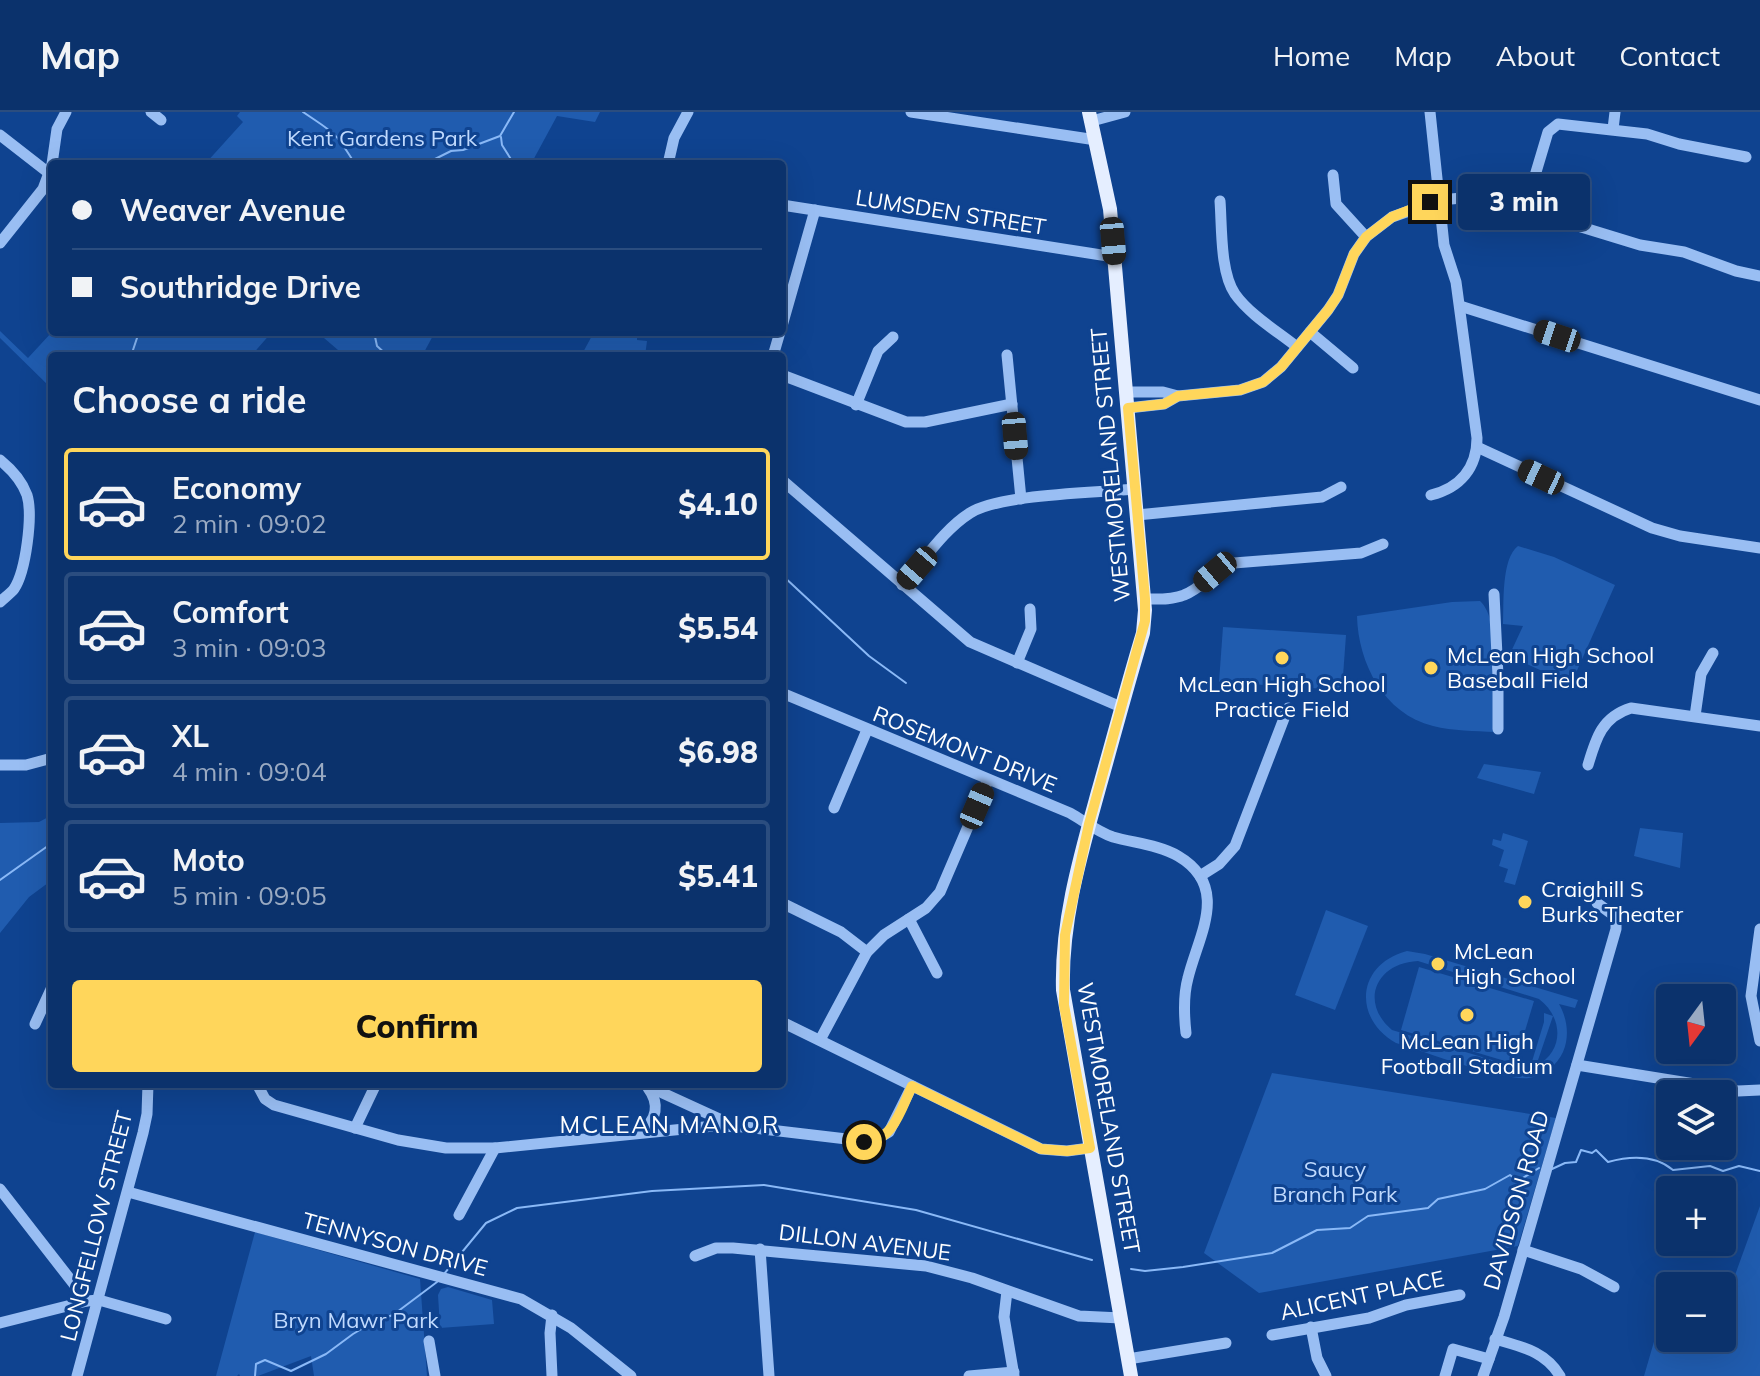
<!DOCTYPE html>
<html lang="en">
<head>
<meta charset="utf-8">
<style>
	:root { --surface:#0b326c; --page:#193e74; --text:#f1f3f6; --muted:#9aaac2; --line:#2b4d7f; --accent:#ffd65b }
	body { margin:0; font-family:Mulish,sans-serif; background:var(--page); color:var(--text); height:100vh; display:flex; flex-direction:column; font-size:30px; white-space:nowrap }
	* { box-sizing:border-box; margin:0 }
	p { font-size:26px; color:var(--muted) }
	.icon { flex:none; width:44px; height:44px; fill:none; stroke:currentColor; stroke-width:2; stroke-linecap:round; stroke-linejoin:round }
	.map { position:relative; flex:1; overflow:hidden }
	.side { position:absolute; left:48px; top:240px; width:738px; height:736px; display:flex; flex-direction:column; background:var(--surface); border-radius:8px; box-shadow:0 8px 32px #0002,0 0 0 2px var(--line) }
	.side>* { flex:none }
	.guide { position:absolute; left:48px; top:48px; width:738px; height:176px; border-radius:8px; box-shadow:0 8px 32px #0002,0 0 0 2px var(--line); display:grid; align-content:center; height:176px; padding:0 24px; background:var(--surface) }
	.needle { width:52px; rotate:195deg }
	.fabs { position:absolute; left:1656px; top:872px; display:grid; gap:16px }
	.fabs a { display:grid; place-items:center; width:80px; height:80px; border-radius:8px; background:var(--surface); box-shadow:0 8px 32px #0002,0 0 0 2px var(--line); font-size:40px }
	.end { position:absolute; width:36px; height:36px; margin:-18px; border:10px solid #ffd65b; background:#111; box-shadow:0 0 0 4px #111 }
	.from { border-radius:50% }
	.bubble { position:absolute; height:56px; border-radius:8px; background:var(--surface); box-shadow:0 8px 32px #0002,0 0 0 2px var(--line); font-size:26px; font-weight:800; line-height:56px; text-align:center }
	.car { position:absolute; width:24px; height:48px; margin:-24px -12px; border-radius:10px; box-shadow:0 0 6px 2px #0007; background:linear-gradient(#222 24%,#8ab4d8 0 40%,#222 0 76%,#8ab4d8 0 86%,#222 0) }
	.guide b { display:flex; align-items:center; gap:28px; height:76px; font-size:30px }
	.guide b+b { border-top:2px solid var(--line) }
	.guide i { width:20px; height:20px; background:var(--text) }
	ul { padding:0; list-style:none }
	li { display:flex; align-items:center; gap:24px; height:112px; margin:0 16px 12px; padding:0 8px; border:4px solid var(--line); border-radius:8px }
	li div { flex:1 }
	li b { display:block; font-size:30px }
	li em { font-style:normal; font-weight:800 }
	li.on { border-color:var(--accent) }
	li>.icon { width:72px; height:72px; stroke-width:1.5 }
	h2 { padding:0 24px; font-size:36px; line-height:96px }
	.primary-button { display:flex; gap:16px; margin-top:auto; padding:16px 24px }
	.primary-button a { flex:1; height:92px; border-radius:8px; background:var(--accent); color:#111; font-size:32px; font-weight:800; line-height:92px; text-align:center }
	header { display:flex; align-items:center; gap:48px; box-sizing:border-box; height:112px; padding:0 40px; background:var(--surface); border-bottom:2px solid var(--line) }
	header strong { font-size:38px }
	nav { display:flex; gap:44px; margin-inline-start:auto; font-size:28px }
	.map>svg:first-child { display:block }
	.green { fill:#205caf; fill-rule:evenodd }
	.lines { fill:none; stroke-linecap:round; stroke-linejoin:round }
	.stream { stroke:#8ab9f7; stroke-width:2 }
	.minor { stroke:#99bef3; stroke-width:11 }
	.major { stroke:#e5eeff; stroke-width:14 }
	.route { stroke:#ffd65b; stroke-width:10 }
	.poi-dot { fill:#ffd65b; stroke:#0f4390; stroke-width:3 }
	.labels { text-anchor:middle; dominant-baseline:central; stroke-width:6; stroke-linejoin:round; paint-order:stroke }
	.park-label { font-size:22px; fill:#c0dafe; stroke:#0f4390 }
	.street-label { font-size:22px; fill:#fff; stroke:#0f4390 }
	.poi-label { font-size:22px; fill:#fff; stroke:#0f4390; text-anchor:start }
	.neighbourhood-label { font-size:24px; letter-spacing:2px; fill:#fff; stroke:#0f4390 }
</style>
</head>
<body>
<header>
<strong>Map</strong>
<nav><a>Home</a><a>Map</a><a>About</a><a>Contact</a></nav>
</header>
<div class="map">
<svg width="1760" height="1264" viewBox="0 0 1760 1264">
	<rect width="100%" height="100%" fill="#0f4390"/>
	<g class="green">
		<path d="M240,0H600L595,10L557,4L531,52H205L243,10L237,4Z"/>
		<path d="M0,219L28,246L52,220H272L251,244H52V277L0,226Z"/>
		<path d="M317,220H435L422,244H345Z"/>
		<path d="M594,220H637V228L647,229L645,244H581Z"/>
		<path d="M1518,434L1554,445L1615,473L1571,572L1509,544L1523,514L1503,512C1504,492 1501,447 1518,434Z"/>
		<path d="M1480,489C1502,508 1494,590 1495,620C1475,619 1453,619 1433,614C1384,602 1358,551 1357,504L1452,490Z"/>
		<path d="M1223,515L1346,523L1342,578L1219,570Z"/>
		<path d="M1484,652L1541,660L1534,682L1477,666Z"/>
		<path d="M52,703V768L29,785L0,821V711L39,710Z"/>
		<path d="M1640,716L1683,721L1680,756L1634,744Z"/>
		<path d="M1503,721L1528,729L1515,773L1504,770L1508,757L1499,754L1504,738L1492,733L1493,727L1501,729Z"/>
		<path d="M1326,798L1368,814L1335,898L1295,883Z"/>
		<path d="M1407,839L1425,842L1578,888L1575,896L1559,892C1567,906 1570,924 1563,940C1557,953 1544,964 1529,966C1502,969 1426,940 1396,931C1352,906 1357,852 1407,839ZM1418,849L1539,887C1563,905 1565,939 1536,954L1553,904L1544,901V910L1530,956L1522,957L1392,918C1359,890 1376,851 1418,849Z"/>
		<path d="M1419,855L1534,889L1515,952L1401,918Z"/>
		<path d="M1272,961L1556,1006L1518,1134L1259,1181L1204,1141Z"/>
		<path d="M1760,1094V1264H1644L1660,1209L1670,1212V1226H1722V1199Z"/>
		<path d="M255,1120L420,1167L427,1264H314L311,1244L258,1264H240L239,1262L237,1264H216Z"/>
		<path d="M448,1175L492,1188L494,1212L440,1216L438,1183L441,1177Z"/>
	</g>
	<g class="lines">
		<g class="stream">
			<path d="M303,0C335,22 334,18 355,52"/>
			<path d="M501,25L502,33L514,52"/>
			<path d="M407,52L435,47L451,39L463,38L500,24L514,0"/>
			<path d="M374,220L377,234L388,244"/>
			<path d="M131,244L139,220"/>
			<path d="M782,463L869,544L906,571"/>
			<path d="M0,768L52,731"/>
			<path d="M1552,1057L1565,1051L1576,1050L1581,1038L1592,1041L1596,1038L1608,1050C1630,1044 1655,1043 1673,1058L1710,1054L1723,1059L1739,1054L1760,1059"/>
			<path d="M1131,1157L1145,1159L1183,1155L1272,1141L1317,1118L1350,1116L1368,1104L1428,1096L1438,1087L1485,1077L1510,1063L1518,1069L1539,1056"/>
			<path d="M444,1162L486,1111L517,1096L652,1079L764,1073L916,1098L1092,1148"/>
			<path d="M255,1264L256,1252L265,1248L291,1259L326,1242L353,1222L375,1209L393,1203L437,1170"/>
		</g>
		<g class="minor">
			<path d="M151,0L161,8"/>
			<path d="M911,0L1096,28"/>
			<path d="M1430,0L1444,133L1456,170L1477,326C1477,356 1460,376 1431,383"/>
			<path d="M1092,9L1125,0"/>
			<path d="M1613,17L1615,0"/>
			<path d="M0,23L50,62"/>
			<path d="M52,52L57,17L66,0"/>
			<path d="M668,52L674,26L688,0"/>
			<path d="M1333,63L1336,92L1366,125"/>
			<path d="M1220,89C1222,115 1220,160 1235,182C1250,203 1277,219 1297,235"/>
			<path d="M782,93L1114,145"/>
			<path d="M1525,97L1548,20L1558,12L1647,22L1679,32L1746,45"/>
			<path d="M0,131L43,77L52,53"/>
			<path d="M1460,194L1760,288"/>
			<path d="M782,214L815,98"/>
			<path d="M1310,220L1353,256"/>
			<path d="M1007,243L1021,387"/>
			<path d="M773,244L780,220"/>
			<path d="M782,263L906,310H925L1012,292"/>
			<path d="M1126,280H1163L1178,284"/>
			<path d="M856,293L878,239L893,225"/>
			<path d="M1128,296L1164,292L1178,284L1240,278L1263,270L1281,255L1328,198L1338,183L1354,142L1366,125L1392,105L1440,88L1462,86L1496,89L1640,133L1684,140L1736,159L1760,164"/>
			<path d="M1477,335L1652,416L1680,424L1760,436"/>
			<path d="M0,348C11,357 22,369 27,383C33,403 26,459 14,477C11,481 4,486 0,490"/>
			<path d="M782,368L970,530L1121,595"/>
			<path d="M1137,403L1322,385L1341,375"/>
			<path d="M902,473C923,450 943,418 970,401C999,382 1096,381 1135,377"/>
			<path d="M1494,482L1498,564V617"/>
			<path d="M1145,487C1158,487 1172,488 1184,483C1203,476 1214,457 1234,451L1361,441L1383,432"/>
			<path d="M1017,551L1031,517L1030,497"/>
			<path d="M782,581L1070,701C1084,709 1098,720 1113,725C1134,731 1159,733 1178,744C1231,775 1198,824 1188,866C1183,884 1184,903 1186,921"/>
			<path d="M1695,604L1701,562L1713,541"/>
			<path d="M0,653H26L52,646"/>
			<path d="M1588,653C1596,626 1602,605 1631,596L1760,614"/>
			<path d="M834,696L867,618"/>
			<path d="M1200,764L1219,752L1235,734L1288,596"/>
			<path d="M782,791L841,820L867,840"/>
			<path d="M909,807L937,861"/>
			<path d="M1760,817L1751,884L1760,929"/>
			<path d="M782,910L1041,1037L1067,1039L1090,1036"/>
			<path d="M35,912L52,875"/>
			<path d="M820,928L867,840L884,823L926,796L940,780L988,668"/>
			<path d="M1577,953L1738,979L1760,978"/>
			<path d="M257,972L265,987L274,993L398,1028L446,1036H495L714,1014L745,1015L872,1030L889,1020L912,974"/>
			<path d="M643,972L726,1010"/>
			<path d="M355,1016L376,972"/>
			<path d="M641,1019C657,1008 660,992 648,976"/>
			<path d="M0,1077L87,1189"/>
			<path d="M128,1080L521,1187L571,1216L631,1264"/>
			<path d="M459,1103L495,1036"/>
			<path d="M760,1137L769,1264"/>
			<path d="M1523,1138L1581,1157L1614,1175"/>
			<path d="M695,1144L716,1136H733L926,1154L972,1166L1079,1204L1121,1206"/>
			<path d="M1007,1179L1004,1205L1014,1264"/>
			<path d="M0,1211L87,1189L99,1188L166,1207"/>
			<path d="M1311,1215L1317,1246L1326,1264"/>
			<path d="M1272,1223L1369,1206L1406,1193L1460,1183"/>
			<path d="M1495,1227C1522,1235 1545,1239 1560,1264"/>
			<path d="M429,1229L435,1264"/>
			<path d="M1128,1247L1226,1231"/>
			<path d="M77,1264L143,1021L147,1002L148,972"/>
			<path d="M552,1264L550,1221L552,1203"/>
			<path d="M969,1264L1014,1260"/>
			<path d="M1445,1264L1453,1237L1489,1247"/>
			<path d="M1483,1264L1504,1205L1616,817V805L1597,791"/>
		</g>
		<path class="major" d="M1089,0L1110,97L1145,498L1143,521C1127,574 1113,627 1098,680C1080,745 1061,810 1063,878L1131,1264"/>
	</g>
	<g class="lines">
		<path class="route" d="M864,1030C893,1030 901,997 912,974L1041,1037L1067,1039L1090,1036L1064,893L1065,823L1089,712L1145,509V487L1128,296L1164,292L1178,284L1240,278L1263,270L1281,255L1328,198L1338,183L1354,142L1366,125L1392,105L1430,90"/>
	</g>
	<g class="poi-dot">
		<circle cx="1282" cy="546" r="8"/>
		<circle cx="1431" cy="556" r="8"/>
		<circle cx="1525" cy="790" r="8"/>
		<circle cx="1438" cy="852" r="8"/>
		<circle cx="1467" cy="903" r="8"/>
	</g>
	<g class="labels">
		<g class="park-label">
			<text x="382" y="26">Kent Gardens Park</text>
			<text x="1335" y="1057">Saucy<tspan x="1335" dy="25">Branch Park</tspan></text>
			<text x="356" y="1208">Bryn Mawr Park</text>
		</g>
		<g class="street-label">
			<text transform="translate(951 100) rotate(9)">LUMSDEN STREET</text>
			<text transform="translate(1110 353) rotate(-95)">WESTMORELAND STREET</text>
			<text transform="translate(965 637) rotate(22)">ROSEMONT DRIVE</text>
			<text transform="translate(1109 1006) rotate(80)">WESTMORELAND STREET</text>
			<text transform="translate(1516 1088) rotate(-74)">DAVIDSON ROAD</text>
			<text transform="translate(96 1114) rotate(-76)">LONGFELLOW STREET</text>
			<text transform="translate(865 1130) rotate(7)">DILLON AVENUE</text>
			<text transform="translate(395 1132) rotate(15)">TENNYSON DRIVE</text>
			<text transform="translate(1362 1183) rotate(-12)">ALICENT PLACE</text>
		</g>
		<g class="poi-label">
			<text x="1447" y="543">McLean High School<tspan x="1447" dy="25">Baseball Field</tspan></text>
			<text x="1282" y="572" text-anchor="middle">McLean High School<tspan x="1282" dy="25">Practice Field</tspan></text>
			<text x="1541" y="777">Craighill S<tspan x="1541" dy="25">Burks Theater</tspan></text>
			<text x="1454" y="839">McLean<tspan x="1454" dy="25">High School</tspan></text>
			<text x="1467" y="929" text-anchor="middle">McLean High<tspan x="1467" dy="25">Football Stadium</tspan></text>
		</g>
		<g class="neighbourhood-label">
			<text x="670" y="1012">MCLEAN MANOR</text>
		</g>
	</g>
</svg>
<div class="fabs">
<a><svg class="needle" viewBox="-14 -14 28 28"><path d="M0-13l5 13h-10z" fill="#e53935"/><path d="M0 13l5-13h-10z" fill="#9aaac2"/></svg></a>
<a><svg class="icon" aria-label="layers" viewBox="0 0 24 24"><path d="M12 4l9 5-9 5-9-5zM3 14l9 5 9-5"/></svg></a>
<a>+</a>
<a>−</a>
</div>
<i class="end from" style="left:864px;top:1030px"></i>
<i class="end" style="left:1430px;top:90px"></i>
<div class="bubble" style="left:1458px;top:62px;width:132px">3 min</div>
<i class="car" style="left:1113px;top:129px;rotate:175deg"></i>
<i class="car" style="left:1557px;top:224px;rotate:288deg"></i>
<i class="car" style="left:1015px;top:324px;rotate:175deg"></i>
<i class="car" style="left:1541px;top:365px;rotate:295deg"></i>
<i class="car" style="left:917px;top:456px;rotate:221deg"></i>
<i class="car" style="left:1215px;top:460px;rotate:230deg"></i>
<i class="car" style="left:977px;top:694px;rotate:23deg"></i>
<div class="guide">
<b><i class="from"></i>Weaver Avenue</b>
<b><i></i>Southridge Drive</b>
</div>
<section class="side">
<h2>Choose a ride</h2>
<ul>
<li class="on"><svg class="icon" aria-label="car" viewBox="0 0 24 24"><path d="M5 17H2v-5l4-1 3-4h7l3 4 3 1v5h-3M9 17h6M6 11h13"/><circle cx="7" cy="17" r="2"/><circle cx="17" cy="17" r="2"/></svg><div><b>Economy</b><p>2 min · 09:02</p></div><em>$4.10</em></li>
<li><svg class="icon" aria-label="car" viewBox="0 0 24 24"><path d="M5 17H2v-5l4-1 3-4h7l3 4 3 1v5h-3M9 17h6M6 11h13"/><circle cx="7" cy="17" r="2"/><circle cx="17" cy="17" r="2"/></svg><div><b>Comfort</b><p>3 min · 09:03</p></div><em>$5.54</em></li>
<li><svg class="icon" aria-label="car" viewBox="0 0 24 24"><path d="M5 17H2v-5l4-1 3-4h7l3 4 3 1v5h-3M9 17h6M6 11h13"/><circle cx="7" cy="17" r="2"/><circle cx="17" cy="17" r="2"/></svg><div><b>XL</b><p>4 min · 09:04</p></div><em>$6.98</em></li>
<li><svg class="icon" aria-label="car" viewBox="0 0 24 24"><path d="M5 17H2v-5l4-1 3-4h7l3 4 3 1v5h-3M9 17h6M6 11h13"/><circle cx="7" cy="17" r="2"/><circle cx="17" cy="17" r="2"/></svg><div><b>Moto</b><p>5 min · 09:05</p></div><em>$5.41</em></li>
</ul>
<div class="primary-button"><a>Confirm</a></div>
</section>
</div>
</body>
</html>
